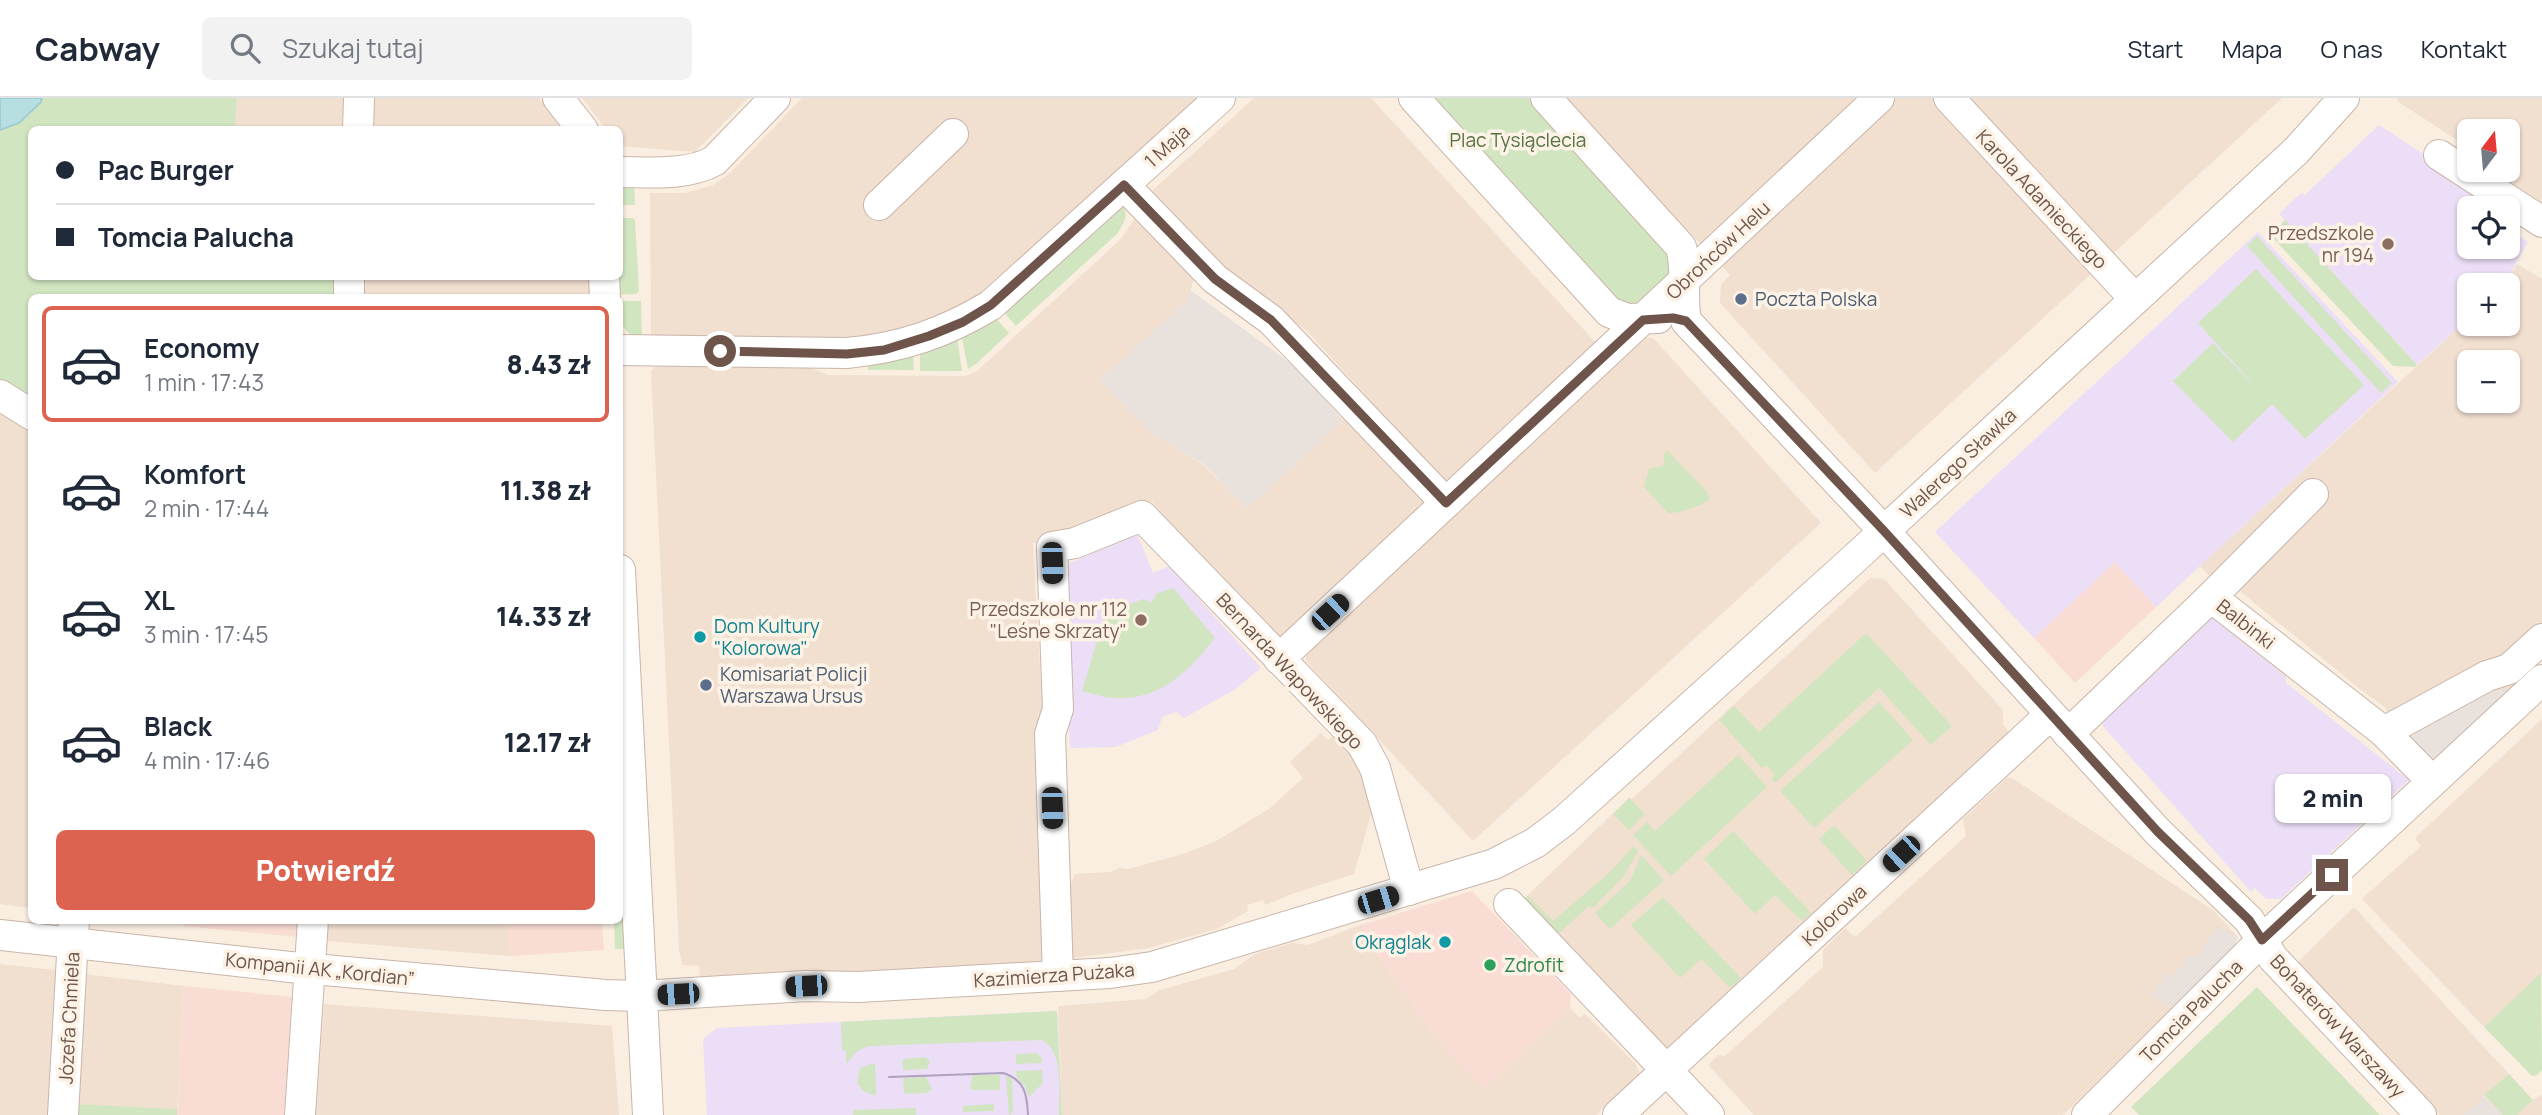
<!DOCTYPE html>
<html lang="pl">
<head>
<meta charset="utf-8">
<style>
	:root { --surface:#fff; --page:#f2f2f3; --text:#1f2937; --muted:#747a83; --line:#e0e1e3; --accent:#db634f }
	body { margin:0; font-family:Manrope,sans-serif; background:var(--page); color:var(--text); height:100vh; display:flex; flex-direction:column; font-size:26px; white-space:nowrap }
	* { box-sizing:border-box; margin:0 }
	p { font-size:23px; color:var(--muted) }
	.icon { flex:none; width:38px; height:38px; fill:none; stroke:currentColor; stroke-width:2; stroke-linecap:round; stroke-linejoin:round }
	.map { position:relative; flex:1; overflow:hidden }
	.drawer { position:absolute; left:28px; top:196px; width:595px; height:630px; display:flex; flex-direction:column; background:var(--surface); border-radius:10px; box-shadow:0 2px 5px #0004 }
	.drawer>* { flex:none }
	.banner { position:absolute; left:28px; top:28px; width:595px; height:154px; border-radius:10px; box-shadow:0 2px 5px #0004; display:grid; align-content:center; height:154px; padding:0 28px; background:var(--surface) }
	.needle { width:46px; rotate:16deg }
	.tools { position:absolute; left:2457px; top:21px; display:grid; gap:14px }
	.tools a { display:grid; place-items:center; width:63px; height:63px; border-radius:10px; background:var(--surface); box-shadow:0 2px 5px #0004; font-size:35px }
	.end { position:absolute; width:32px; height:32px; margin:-16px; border:9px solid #6e544a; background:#fff; box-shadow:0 0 0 4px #fff }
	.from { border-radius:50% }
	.bubble { position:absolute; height:49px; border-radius:10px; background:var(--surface); box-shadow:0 2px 5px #0004; font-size:23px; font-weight:800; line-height:49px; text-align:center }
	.car { position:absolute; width:21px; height:42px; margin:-21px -10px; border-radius:9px; box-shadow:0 0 5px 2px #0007; background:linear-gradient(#222 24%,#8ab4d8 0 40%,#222 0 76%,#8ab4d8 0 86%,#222 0) }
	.banner b { display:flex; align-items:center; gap:24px; height:66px; font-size:26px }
	.banner b+b { border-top:2px solid var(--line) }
	.banner i { width:18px; height:18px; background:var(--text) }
	ul { padding:12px 0 0; list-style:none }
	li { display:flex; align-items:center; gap:21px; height:116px; margin:0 14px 10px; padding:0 14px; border:4px solid transparent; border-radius:10px }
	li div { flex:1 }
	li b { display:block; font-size:26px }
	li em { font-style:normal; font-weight:800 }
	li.active { border-color:var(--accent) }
	li>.icon { width:63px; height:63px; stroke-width:1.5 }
	.action { display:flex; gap:14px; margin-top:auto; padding:14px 28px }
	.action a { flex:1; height:80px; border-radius:10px; background:var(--accent); color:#fff; font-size:28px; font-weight:800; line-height:80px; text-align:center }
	header { display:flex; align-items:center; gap:42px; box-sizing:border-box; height:98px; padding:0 35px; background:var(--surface); border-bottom:2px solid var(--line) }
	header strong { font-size:33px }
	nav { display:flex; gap:38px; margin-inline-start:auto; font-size:24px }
	.search { width:490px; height:63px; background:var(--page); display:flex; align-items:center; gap:18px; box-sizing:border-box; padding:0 24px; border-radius:10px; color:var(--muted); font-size:26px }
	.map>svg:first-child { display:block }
	.residential { fill:#f1dfd0; fill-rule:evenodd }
	.commercial { fill:#f9ddd5 }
	.industrial { fill:#e9e1dc }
	.education { fill:#ebdef6 }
	.green { fill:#d2e5c1 }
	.water { fill:#b7dee1; stroke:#9eced2; stroke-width:2 }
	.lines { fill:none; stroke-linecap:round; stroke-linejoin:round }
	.minor-casing { stroke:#c9b5a9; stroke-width:32 }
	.minor { stroke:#fff; stroke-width:30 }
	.tram { stroke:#b0a1c1; stroke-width:2 }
	.route { stroke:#6e544a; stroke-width:9 }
	.education-dot { fill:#8d6e63; stroke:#fdf2e6; stroke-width:2.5 }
	.service-dot { fill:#5c6f8a; stroke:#fdf2e6; stroke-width:2.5 }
	.culture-dot { fill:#0f9aa8; stroke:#fdf2e6; stroke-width:2.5 }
	.leisure-dot { fill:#2e9e5b; stroke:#fdf2e6; stroke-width:2.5 }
	.labels { text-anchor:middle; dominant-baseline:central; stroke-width:7; stroke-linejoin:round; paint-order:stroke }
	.park-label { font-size:19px; fill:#557343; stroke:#fdf2e6 }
	.street-label { font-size:19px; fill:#6e544a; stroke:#fdf2e6 }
	.education-label { font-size:19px; fill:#785e54; stroke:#fdf2e6; text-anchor:end }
	.service-label { font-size:19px; fill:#4e5e75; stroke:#fdf2e6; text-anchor:start }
	.culture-label { font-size:19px; fill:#0d838f; stroke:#fdf2e6; text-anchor:start }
	.leisure-label { font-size:19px; fill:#27864d; stroke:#fdf2e6; text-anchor:start }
</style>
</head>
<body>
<header>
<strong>Cabway</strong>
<div class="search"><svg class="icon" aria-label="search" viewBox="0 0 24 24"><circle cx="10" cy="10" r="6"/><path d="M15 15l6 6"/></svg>Szukaj tutaj</div>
<nav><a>Start</a><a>Mapa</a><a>O nas</a><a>Kontakt</a></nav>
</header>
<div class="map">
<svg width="2542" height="1017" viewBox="0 0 2542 1017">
	<rect width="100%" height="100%" fill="#faeee1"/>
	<g class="residential">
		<path d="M237,0H344L342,31L235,32Z"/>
		<path d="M374,0H539L563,31L373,32Z"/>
		<path d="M582,0H748L695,54L620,48V32L606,31Z"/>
		<path d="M802,0H1211L970,211L883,243L651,240L650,95H685L713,87L729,76Z"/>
		<path d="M1254,0H1371L1597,246L1447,386L1306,232L1294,224L1291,227L1219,180L1145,103L1154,91Z"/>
		<path d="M1564,0H2282L1875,375L1720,205L1721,186L1730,177Z"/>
		<path d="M2397,0H2542V112L2482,72H2508V33H2469V62L2456,51L2457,42L2397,3Z"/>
		<path d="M1137,117L1195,176L1188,202L1100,282L1151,335L1203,366L1247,411L1343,322L1352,319L1427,403L1282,539L1269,535L1254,515L1152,404L1059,443L1033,445L1043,625V869L700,880L699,868L682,867L679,851L651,273L656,268L811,270L828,277L966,278L977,273L1122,140Z"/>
		<path d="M2517,166L2542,181V561L2509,592L2496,579L2388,620L2386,610L2360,591L2242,495L2239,490L2213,481L2200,468L2469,220V226H2508V187H2504ZM2469,264H2508V303H2469Z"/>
		<path d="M365,179H590L591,199L364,200Z"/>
		<path d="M1645,240H1653L1821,425L1473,743L1306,563V556Z"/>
		<path d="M0,309L31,331V810L0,806Z"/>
		<path d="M1870,480L1884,481L2003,612V627L2010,635L1669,949H1664L1524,801L1629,700H1633Z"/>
		<path d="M2542,621V876L2484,929L2362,801L2421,748L2415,740Z"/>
		<path d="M1321,635L1328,642L1336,636L1351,652L1375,702L1354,776L1295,795L1265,807L1263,802L1247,807L1248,813L1217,831L1149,850L1073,860L1067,796L1075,776L1111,774L1119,770L1128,771L1183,756L1216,743L1269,711L1303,680L1290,664Z"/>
		<path d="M2007,680H2012L2214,813L2238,839L2228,835L2195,861L2189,857L2174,879L2168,875L2153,897L2172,910L2063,1017H1754L1708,967L1718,957L1725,958L1823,869V852L1845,830L1855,839L1966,738L1963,721Z"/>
		<path d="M2354,809L2509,976L2464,1017H2440L2297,865Z"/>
		<path d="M327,823H508L510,858L326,843Z"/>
		<path d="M1357,828L1438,942L1484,990L1570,910L1580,920L1585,916L1636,966L1640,976L1596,1017H1062L1058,908L1146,901L1160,892L1234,871L1255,856L1292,845L1308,847Z"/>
		<path d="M0,866L64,873L56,1017H0Z"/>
		<path d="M84,876L184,888L177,1011L76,1006Z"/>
		<path d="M324,906L612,928L619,1017H316Z"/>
		<path d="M2542,997V1017H2517L2533,1002Z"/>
	</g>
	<g class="commercial">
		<path d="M2115,464L2156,509L2075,585L2034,540Z"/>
		<path d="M1472,793L1571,896L1570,910L1484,991L1438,942L1357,828Z"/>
		<path d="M184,823H298L297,839L183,828Z"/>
		<path d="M508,823H602L604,852L510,858Z"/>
		<path d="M184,888L292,899L284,1017H177Z"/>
	</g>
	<g class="industrial">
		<path d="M1190,192L1297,270L1343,322L1247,411L1204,366L1151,335L1100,282L1188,202Z"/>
		<path d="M2496,579L2509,592L2432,664L2390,636Z"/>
		<path d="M2218,828L2238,839L2235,847L2172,910L2152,897L2168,874L2174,878L2189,857L2195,861Z"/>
		<path d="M2484,998L2503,1017H2464Z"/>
	</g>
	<g class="education">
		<path d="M2379,27L2506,110H2469V149H2508V112L2520,120L2512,133L2528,144L2504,187H2469V220L2417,267L2279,116L2301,95L2305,97Z"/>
		<path d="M2258,134L2398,284L2156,509L2115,464L2034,540L1935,434Z"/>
		<path d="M1137,436L1153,475L1169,468L1261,570L1234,592L1184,620L1176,614L1162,619L1158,632L1116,649L1070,650L1060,469Z"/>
		<path d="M2211,519L2286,579V585L2409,682L2281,801H2266L2255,790L2251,794L2102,627L2107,618Z"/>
		<path d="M1057,913L1062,1017H707L703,941L717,930Z"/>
	</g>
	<g class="green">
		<path d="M0,0H237L235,31L32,32V178L336,179L335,199L32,200L31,311L0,290Z"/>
		<path d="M1421,0H1538L1652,125L1676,170L1644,208L1623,209Z"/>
		<path d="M634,83L635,107H620V90Z"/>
		<path d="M1118,102C1131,114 1125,122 1118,135L1016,228L1001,211Z"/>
		<path d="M620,120H633L635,122L639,193L636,196L615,197L614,179L620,178Z"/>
		<path d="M2285,122L2417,267L2415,269L2393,268L2270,137Z"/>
		<path d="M2257,138L2392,285L2381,295L2247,148Z"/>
		<path d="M2256,171L2364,287L2305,341L2272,306L2233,344L2173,283L2213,245L2262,296L2198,225Z"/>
		<path d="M620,203H641L642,241C620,235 620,223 620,203Z"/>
		<path d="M993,217L1009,235L976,266L968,271L961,235Z"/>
		<path d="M957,239L962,273H920V254Z"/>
		<path d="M913,255L914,272H868V263Z"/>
		<path d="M1668,353L1707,394L1710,401C1700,409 1681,415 1668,415L1644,389L1649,371L1665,367L1663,356Z"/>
		<path d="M1173,490L1215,540C1189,573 1160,603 1114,600C1104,600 1092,595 1082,593L1105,516L1143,501L1152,505L1156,496Z"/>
		<path d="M1866,535L1952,628L1931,647L1879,590L1775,685L1771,680L1775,676L1766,667L1762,670L1719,622L1734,608L1759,634Z"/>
		<path d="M1879,604L1913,642L1814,730L1780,693Z"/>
		<path d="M1738,657L1767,689L1671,778L1633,737L1647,724L1655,733Z"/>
		<path d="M1629,700L1645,716L1629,732L1613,716Z"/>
		<path d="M1834,727L1867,763L1852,777L1819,741Z"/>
		<path d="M1733,733L1811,815L1802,823L1775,797L1755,816L1704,761Z"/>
		<path d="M1634,748L1638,753L1624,778L1593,810L1589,808L1557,837L1524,801L1528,798L1553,823L1609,775Z"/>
		<path d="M1641,757L1664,782L1610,831L1595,815L1630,783Z"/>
		<path d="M620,792L627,797L629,851H615L614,823L620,822Z"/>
		<path d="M1663,799L1741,880L1730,890L1701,861L1680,880L1631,827Z"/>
		<path d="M2541,875L2542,972L2537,977L2532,978L2484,929Z"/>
		<path d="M2257,889L2380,1017H2139L2131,1009Z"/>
		<path d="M1057,913L1062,1017H1059C1058,994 1065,955 1042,942L868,948L856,954L846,966V953L842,952L841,924Z"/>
		<path d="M1037,955L1042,960L1041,965L1016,966V956Z"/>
		<path d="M925,959L930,963L927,971L903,972V961Z"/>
		<path d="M875,965L876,998L863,993L857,985L860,970Z"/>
		<path d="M1042,972L1043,985L1029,999L1025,988L1017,980L1016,973Z"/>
		<path d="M2509,976L2533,1002L2517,1017H2503L2484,997Z"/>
		<path d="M973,977H1000V992H972L970,989Z"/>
		<path d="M1006,978L1012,981L1013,1014L1009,1017Z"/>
		<path d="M926,979L932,991L927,995L906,996L904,994L903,980Z"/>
		<path d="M76,1006L177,1011V1017H75Z"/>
		<path d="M994,1006V1013L963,1014V1008Z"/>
		<path d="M916,1010V1017H853V1012Z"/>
	</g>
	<path class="water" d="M0,0H42L41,4L19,25L0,32Z"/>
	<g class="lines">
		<defs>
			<g id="minor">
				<path d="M558,0L583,32"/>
				<path d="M1414,0L1609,214L1627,221L1658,220"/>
				<path d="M1546,0L1681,149C1688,174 1681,197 1686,223L1884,433L2158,734L2249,822L2273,860L2421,1017"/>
				<path d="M1949,0L2135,201"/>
				<path d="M358,32L359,0"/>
				<path d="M2439,57L2542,124"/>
				<path d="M620,74C650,74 686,78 714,63L775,0"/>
				<path d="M1124,87L1215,181L1271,222L1446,405"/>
				<path d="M879,107L953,36"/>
				<path d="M604,178L605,200"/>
				<path d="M349,200V178"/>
				<path d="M620,252L847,255C901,250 945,235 991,207L1220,0"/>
				<path d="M0,297L32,317"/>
				<path d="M620,472L648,1017"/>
				<path d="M2211,499L2313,396"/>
				<path d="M1279,561L1879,0"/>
				<path d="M2384,634L2487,578L2509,571L2542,541"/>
				<path d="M2068,636L2211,499L2384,634L2432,683"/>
				<path d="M1509,806L1709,1017"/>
				<path d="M0,837L290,869L606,897L641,898L806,888L858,889L1110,875L1152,869L1494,766L1535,745L1564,723L1855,460L2296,53L2344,0"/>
				<path d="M1058,878L1050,636L1058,611L1052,449L1075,445L1142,418L1362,646L1375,670L1409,792"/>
				<path d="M63,1017L74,822"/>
				<path d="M300,1017L313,822"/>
				<path d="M1618,1017L2050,617"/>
				<path d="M2087,1017L2262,842L2542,582"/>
			</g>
		</defs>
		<use href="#minor" class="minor-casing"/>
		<use href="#minor" class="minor"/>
		<path class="tram" d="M889,979L1003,975C1025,982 1027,996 1028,1017"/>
	</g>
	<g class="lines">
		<path class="route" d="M720,253L847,256L884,252L929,238L963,224L991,207L1124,87L1215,181L1271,222L1446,405L1643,222L1673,220L1686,223L1884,433L2158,734L2249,822L2262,842L2332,777"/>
	</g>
	<g class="education-dot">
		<circle cx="2388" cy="146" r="7"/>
		<circle cx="1141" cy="522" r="7"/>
	</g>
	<g class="service-dot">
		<circle cx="1741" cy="201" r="7"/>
		<circle cx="706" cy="587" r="7"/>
	</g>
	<g class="culture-dot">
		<circle cx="700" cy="539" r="7"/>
		<circle cx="1445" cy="844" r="7"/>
	</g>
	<circle class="leisure-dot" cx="1490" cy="867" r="7"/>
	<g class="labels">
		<g class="park-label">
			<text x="1518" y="42">Plac Tysiąclecia</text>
		</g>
		<g class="street-label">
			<text transform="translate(1167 48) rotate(-42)">1 Maja</text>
			<text transform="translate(2042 101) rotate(47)">Karola Adamieckiego</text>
			<text transform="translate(1718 152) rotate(-43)">Obrońców Helu</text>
			<text transform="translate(1958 365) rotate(-43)">Walerego Sławka</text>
			<text transform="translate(2246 526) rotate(38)">Balbinki</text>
			<text transform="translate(1290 573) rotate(47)">Bernarda Wapowskiego</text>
			<text transform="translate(1834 817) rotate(-43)">Kolorowa</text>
			<text transform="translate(320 871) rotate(6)">Kompanii AK „Kordian”</text>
			<text transform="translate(1054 877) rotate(-4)">Kazimierza Pużaka</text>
			<text transform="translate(2191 913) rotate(-45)">Tomcia Palucha</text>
			<text transform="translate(69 920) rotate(-87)">Józefa Chmiela</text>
			<text transform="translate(2338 928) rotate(47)">Bohaterów Warszawy</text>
		</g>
		<g class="education-label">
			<text x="2374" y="135">Przedszkole<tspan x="2374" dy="22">nr 194</tspan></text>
			<text x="1127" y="511">Przedszkole nr 112<tspan x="1127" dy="22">"Leśne Skrzaty"</tspan></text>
		</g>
		<g class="service-label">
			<text x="1755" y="201">Poczta Polska</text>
			<text x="720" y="576">Komisariat Policji<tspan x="720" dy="22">Warszawa Ursus</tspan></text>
		</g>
		<g class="culture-label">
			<text x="714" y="528">Dom Kultury<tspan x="714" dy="22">"Kolorowa"</tspan></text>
			<text x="1431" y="844" text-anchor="end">Okrąglak</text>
		</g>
		<g class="leisure-label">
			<text x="1504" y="867">Zdrofit</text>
		</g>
	</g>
</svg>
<div class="tools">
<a><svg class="needle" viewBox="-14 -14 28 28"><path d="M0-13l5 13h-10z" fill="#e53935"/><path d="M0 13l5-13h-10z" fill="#747a83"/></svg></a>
<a><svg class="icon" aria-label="locate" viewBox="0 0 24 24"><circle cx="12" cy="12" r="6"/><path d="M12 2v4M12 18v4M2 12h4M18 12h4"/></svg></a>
<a>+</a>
<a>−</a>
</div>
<i class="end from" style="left:720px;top:253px"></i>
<i class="end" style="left:2332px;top:777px"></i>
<div class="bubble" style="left:2275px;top:676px;width:116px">2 min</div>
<i class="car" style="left:1052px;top:465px;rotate:178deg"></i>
<i class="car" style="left:1330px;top:514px;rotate:47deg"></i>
<i class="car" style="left:1052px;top:710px;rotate:178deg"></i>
<i class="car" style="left:1901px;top:756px;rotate:227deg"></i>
<i class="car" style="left:1378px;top:802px;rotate:73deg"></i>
<i class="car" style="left:806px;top:888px;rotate:267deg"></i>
<i class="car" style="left:678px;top:896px;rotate:267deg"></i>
<div class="banner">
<b><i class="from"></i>Pac Burger</b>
<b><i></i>Tomcia Palucha</b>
</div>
<section class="drawer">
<ul>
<li class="active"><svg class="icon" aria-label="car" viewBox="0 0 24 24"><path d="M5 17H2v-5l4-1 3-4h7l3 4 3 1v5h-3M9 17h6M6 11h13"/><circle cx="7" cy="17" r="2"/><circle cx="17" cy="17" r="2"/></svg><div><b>Economy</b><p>1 min · 17:43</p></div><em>8.43 zł</em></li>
<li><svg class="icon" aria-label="car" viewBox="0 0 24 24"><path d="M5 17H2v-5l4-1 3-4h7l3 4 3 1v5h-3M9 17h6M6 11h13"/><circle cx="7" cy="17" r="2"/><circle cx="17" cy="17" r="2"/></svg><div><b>Komfort</b><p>2 min · 17:44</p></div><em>11.38 zł</em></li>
<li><svg class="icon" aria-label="car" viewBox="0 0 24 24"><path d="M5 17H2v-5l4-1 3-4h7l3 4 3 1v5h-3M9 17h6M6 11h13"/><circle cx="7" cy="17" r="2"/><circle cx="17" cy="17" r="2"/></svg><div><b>XL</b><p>3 min · 17:45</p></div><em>14.33 zł</em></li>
<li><svg class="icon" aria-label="car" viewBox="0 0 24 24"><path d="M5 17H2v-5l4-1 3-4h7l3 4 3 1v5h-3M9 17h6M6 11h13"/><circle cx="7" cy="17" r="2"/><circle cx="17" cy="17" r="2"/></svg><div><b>Black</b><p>4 min · 17:46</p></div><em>12.17 zł</em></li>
</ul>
<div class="action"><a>Potwierdź</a></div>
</section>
</div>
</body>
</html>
